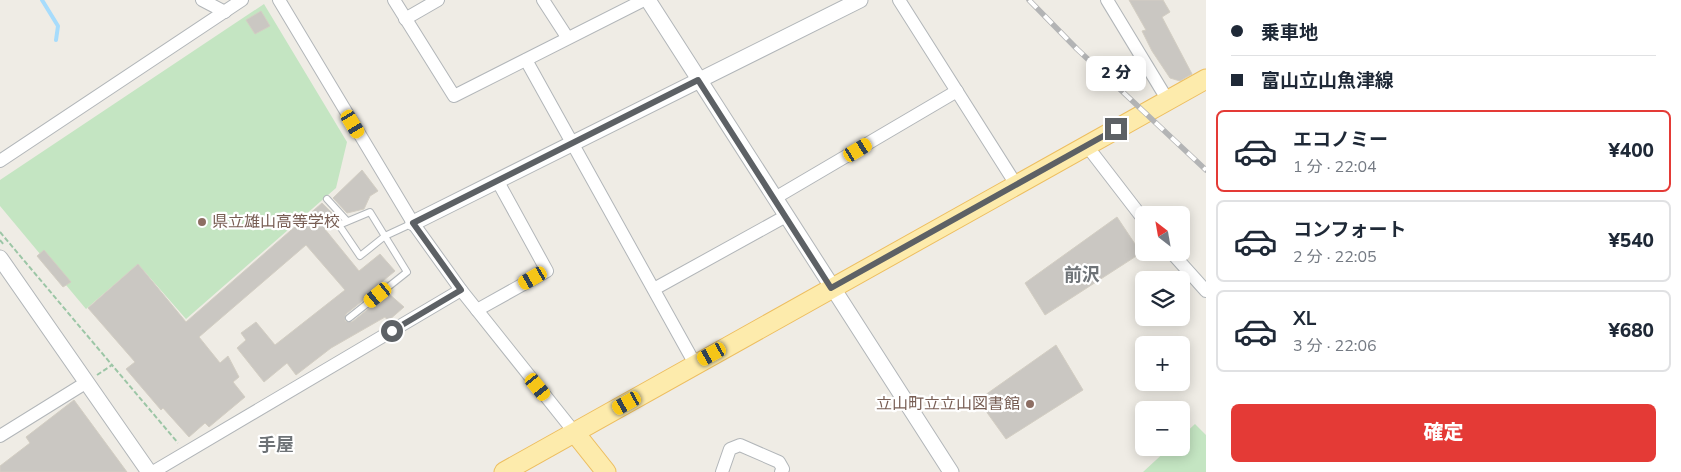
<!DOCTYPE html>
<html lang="ja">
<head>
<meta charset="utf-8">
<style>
	:root { --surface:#fff; --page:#f2f2f3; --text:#1f2937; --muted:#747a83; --line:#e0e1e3; --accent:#e43a36 }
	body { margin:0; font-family:"Nunito Sans","Noto Sans JP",sans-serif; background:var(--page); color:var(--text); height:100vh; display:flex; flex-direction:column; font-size:19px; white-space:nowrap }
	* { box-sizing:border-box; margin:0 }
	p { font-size:16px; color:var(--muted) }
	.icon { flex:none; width:28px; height:28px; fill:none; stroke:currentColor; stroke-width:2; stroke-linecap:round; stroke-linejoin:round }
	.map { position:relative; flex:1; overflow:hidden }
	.drawer { display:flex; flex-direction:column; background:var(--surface); width:475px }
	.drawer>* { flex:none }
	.hud { display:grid; align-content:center; height:110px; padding:0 25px; background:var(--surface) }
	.needle { width:32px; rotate:329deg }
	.fabs { position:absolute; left:1135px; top:206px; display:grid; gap:10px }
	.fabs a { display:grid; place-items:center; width:55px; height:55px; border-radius:8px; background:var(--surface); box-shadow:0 2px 12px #0003; font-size:25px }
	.end { position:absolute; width:22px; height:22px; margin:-11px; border:6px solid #5d6165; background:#fff; box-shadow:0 0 0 2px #fff }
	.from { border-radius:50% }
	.bubble { position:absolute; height:35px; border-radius:8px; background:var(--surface); box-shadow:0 2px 12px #0003; font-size:16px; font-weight:800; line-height:35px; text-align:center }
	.car { position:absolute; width:15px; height:30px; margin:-15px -8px; border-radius:6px; box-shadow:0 0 4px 1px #0007; background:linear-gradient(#f5c518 24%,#345 0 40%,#f5c518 0 76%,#345 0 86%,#f5c518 0) }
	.hud b { display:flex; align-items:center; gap:18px; height:48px; font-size:19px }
	.hud b+b { border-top:1px solid var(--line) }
	.hud i { width:12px; height:12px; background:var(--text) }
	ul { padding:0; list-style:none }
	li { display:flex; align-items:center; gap:15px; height:82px; margin:0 10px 8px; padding:0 15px; border:2px solid var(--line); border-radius:8px }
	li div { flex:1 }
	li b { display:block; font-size:19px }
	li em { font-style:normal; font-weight:800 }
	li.selected { border-color:var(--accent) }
	li>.icon { width:45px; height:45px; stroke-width:1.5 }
	.action { display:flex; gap:10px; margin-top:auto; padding:10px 25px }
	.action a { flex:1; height:58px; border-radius:8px; background:var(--accent); color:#fff; font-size:20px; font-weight:800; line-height:58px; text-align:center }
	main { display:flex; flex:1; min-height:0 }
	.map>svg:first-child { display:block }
	.green { fill:#c4e5c2 }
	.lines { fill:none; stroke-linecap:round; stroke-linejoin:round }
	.stream { stroke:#a7dcfc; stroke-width:4 }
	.building { fill:#cac7c2; stroke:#d3cec3 }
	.service-casing { stroke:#b2b6b9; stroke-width:8 }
	.minor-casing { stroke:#b2b6b9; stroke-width:14 }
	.tertiary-casing { stroke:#b2b6b9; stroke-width:17 }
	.primary-casing { stroke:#edbe60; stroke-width:21 }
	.path { stroke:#9cc6a6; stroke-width:2; stroke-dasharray:5 2.5; stroke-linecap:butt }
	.service { stroke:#fff; stroke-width:6 }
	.minor { stroke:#fff; stroke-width:12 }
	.tertiary { stroke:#fff; stroke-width:15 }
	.primary { stroke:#fdebac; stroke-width:19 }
	.rail-casing { stroke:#b3b4b5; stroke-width:5.5 }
	.rail { stroke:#fff; stroke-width:4; stroke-dasharray:11; stroke-linecap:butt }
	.route { stroke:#5d6165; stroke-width:6 }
	.education-dot { fill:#8d6e63; stroke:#fff; stroke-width:2 }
	.labels { text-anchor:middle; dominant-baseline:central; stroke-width:4.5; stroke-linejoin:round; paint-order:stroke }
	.education-label { font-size:16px; fill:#785e54; stroke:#fff; text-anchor:start }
	.neighbourhood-label { font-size:18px; font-weight:bold; fill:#6e7377; stroke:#fff }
</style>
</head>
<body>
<main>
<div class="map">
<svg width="1206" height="472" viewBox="0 0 1206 472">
	<rect width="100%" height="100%" fill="#efece5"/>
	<g class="green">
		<path d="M264,4L347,142L336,188L186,319L138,264L86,309L0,206V180Z"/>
		<path d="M1195,424L1206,435V472H1143L1169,448H1181V437Z"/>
	</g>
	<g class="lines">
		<path class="stream" d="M42,0L58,26L56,40"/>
	</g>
	<g class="building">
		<path d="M1129,0H1163L1170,12L1162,17L1192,74L1180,81L1170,78L1152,51L1142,31L1146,30Z"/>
		<path d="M261,11L270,26L255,34L246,20Z"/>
		<path d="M362,170L378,191L370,196L364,209L347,213L333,198Z"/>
		<path d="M322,203L336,217L324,228L359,271L380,254L395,271L378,285L380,287L346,314L345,321L352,322L388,293L404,307L388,321L385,317L331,348L296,375L287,363L264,382L237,348L246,340L241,333L256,322L275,345L345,290L306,245L199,337L220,363L228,356L239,377L233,382L245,397L209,427L205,423L189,437L163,408L161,410L126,369L135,362L88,308L138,264L186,322Z"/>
		<path d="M1117,217L1141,253L1045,315L1025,283Z"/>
		<path d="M44,250L71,282L63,287L37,256Z"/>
		<path d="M1056,345L1083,390L1006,439L978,400Z"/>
		<path d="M74,400L127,472H0V466L30,443L26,437Z"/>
	</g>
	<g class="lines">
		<defs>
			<g id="service">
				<path d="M327,199L347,221"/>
				<path d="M349,318L407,272L370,212L339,225L360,256L385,236L413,223"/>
			</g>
			<g id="minor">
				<path d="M202,0L225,12"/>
				<path d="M279,0L413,223L461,290L575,433"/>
				<path d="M394,0L454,96L644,0"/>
				<path d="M543,0L567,37"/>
				<path d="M899,0L1017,186"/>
				<path d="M1107,0L1167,99"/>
				<path d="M405,19L438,0"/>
				<path d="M526,60L695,364"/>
				<path d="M1087,146L1144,220"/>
				<path d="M0,161L242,0"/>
				<path d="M775,198L957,91"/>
				<path d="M1171,252L1206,291"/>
				<path d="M654,289L786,216"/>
				<path d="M477,310L547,271L497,180"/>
				<path d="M0,436L87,382"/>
				<path d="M153,472L461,290"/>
				<path d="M722,472L730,449L740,445L779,462L783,469L781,472"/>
			</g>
			<g id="tertiary">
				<path d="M648,0L951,472"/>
				<path d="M413,223L860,0"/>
				<path d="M0,258L149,472"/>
			</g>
			<g id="primary">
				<path d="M575,433L606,472"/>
				<path d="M504,472L1206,79"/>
			</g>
		</defs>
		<use href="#service" class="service-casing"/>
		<use href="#minor" class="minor-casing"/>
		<use href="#tertiary" class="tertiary-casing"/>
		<use href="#primary" class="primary-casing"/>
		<g class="path">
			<path d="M0,232L112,365"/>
			<path d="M0,240L4,245"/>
			<path d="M97,375L112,365L178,443"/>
		</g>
		<use href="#service" class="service"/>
		<use href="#minor" class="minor"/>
		<use href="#tertiary" class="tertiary"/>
		<use href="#primary" class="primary"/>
		<defs>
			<path id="rail" d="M1029,0L1077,49L1206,170"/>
		</defs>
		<use href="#rail" class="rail-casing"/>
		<use href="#rail" class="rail"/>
	</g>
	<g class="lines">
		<path class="route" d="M392,331L461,290L413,223L698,80L831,288L1116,129"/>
	</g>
	<g class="education-dot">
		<circle cx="202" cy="222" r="5"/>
		<circle cx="1030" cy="404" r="5"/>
	</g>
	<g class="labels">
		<g class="education-label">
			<text x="212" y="222">県立雄山高等学校</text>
			<text x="1020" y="404" text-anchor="end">立山町立立山図書館</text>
		</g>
		<g class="neighbourhood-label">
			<text x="1082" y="275">前沢</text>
			<text x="276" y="445">手屋</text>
		</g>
	</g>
</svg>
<div class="fabs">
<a><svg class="needle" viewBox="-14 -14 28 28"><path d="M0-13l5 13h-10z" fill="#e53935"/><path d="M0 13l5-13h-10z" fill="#747a83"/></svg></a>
<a><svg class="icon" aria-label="layers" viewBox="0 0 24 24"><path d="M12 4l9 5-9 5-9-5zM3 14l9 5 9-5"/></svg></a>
<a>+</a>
<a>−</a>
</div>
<i class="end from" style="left:392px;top:331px"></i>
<i class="end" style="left:1116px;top:129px"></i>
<div class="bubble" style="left:1086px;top:56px;width:60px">2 分</div>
<i class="car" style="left:353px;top:124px;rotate:149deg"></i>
<i class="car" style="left:858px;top:150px;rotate:59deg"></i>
<i class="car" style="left:533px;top:278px;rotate:240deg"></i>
<i class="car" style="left:378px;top:295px;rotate:231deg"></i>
<i class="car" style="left:712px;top:354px;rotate:241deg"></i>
<i class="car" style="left:538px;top:387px;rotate:141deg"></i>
<i class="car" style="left:627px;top:403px;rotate:241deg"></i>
</div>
<section class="drawer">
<div class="hud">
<b><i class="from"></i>乗車地</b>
<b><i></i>富山立山魚津線</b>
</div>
<ul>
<li class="selected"><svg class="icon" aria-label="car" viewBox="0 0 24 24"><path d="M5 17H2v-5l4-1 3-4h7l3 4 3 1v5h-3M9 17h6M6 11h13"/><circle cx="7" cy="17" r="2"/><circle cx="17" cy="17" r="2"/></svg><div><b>エコノミー</b><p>1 分 · 22:04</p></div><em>¥400</em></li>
<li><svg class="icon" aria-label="car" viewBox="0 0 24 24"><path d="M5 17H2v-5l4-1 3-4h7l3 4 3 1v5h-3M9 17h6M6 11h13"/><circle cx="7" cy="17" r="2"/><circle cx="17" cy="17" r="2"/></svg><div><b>コンフォート</b><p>2 分 · 22:05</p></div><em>¥540</em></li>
<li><svg class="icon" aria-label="car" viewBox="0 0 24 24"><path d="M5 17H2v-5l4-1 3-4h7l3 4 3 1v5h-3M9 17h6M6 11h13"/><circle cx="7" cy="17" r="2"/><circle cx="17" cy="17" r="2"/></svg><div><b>XL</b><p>3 分 · 22:06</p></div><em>¥680</em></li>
</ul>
<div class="action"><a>確定</a></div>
</section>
</main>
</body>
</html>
